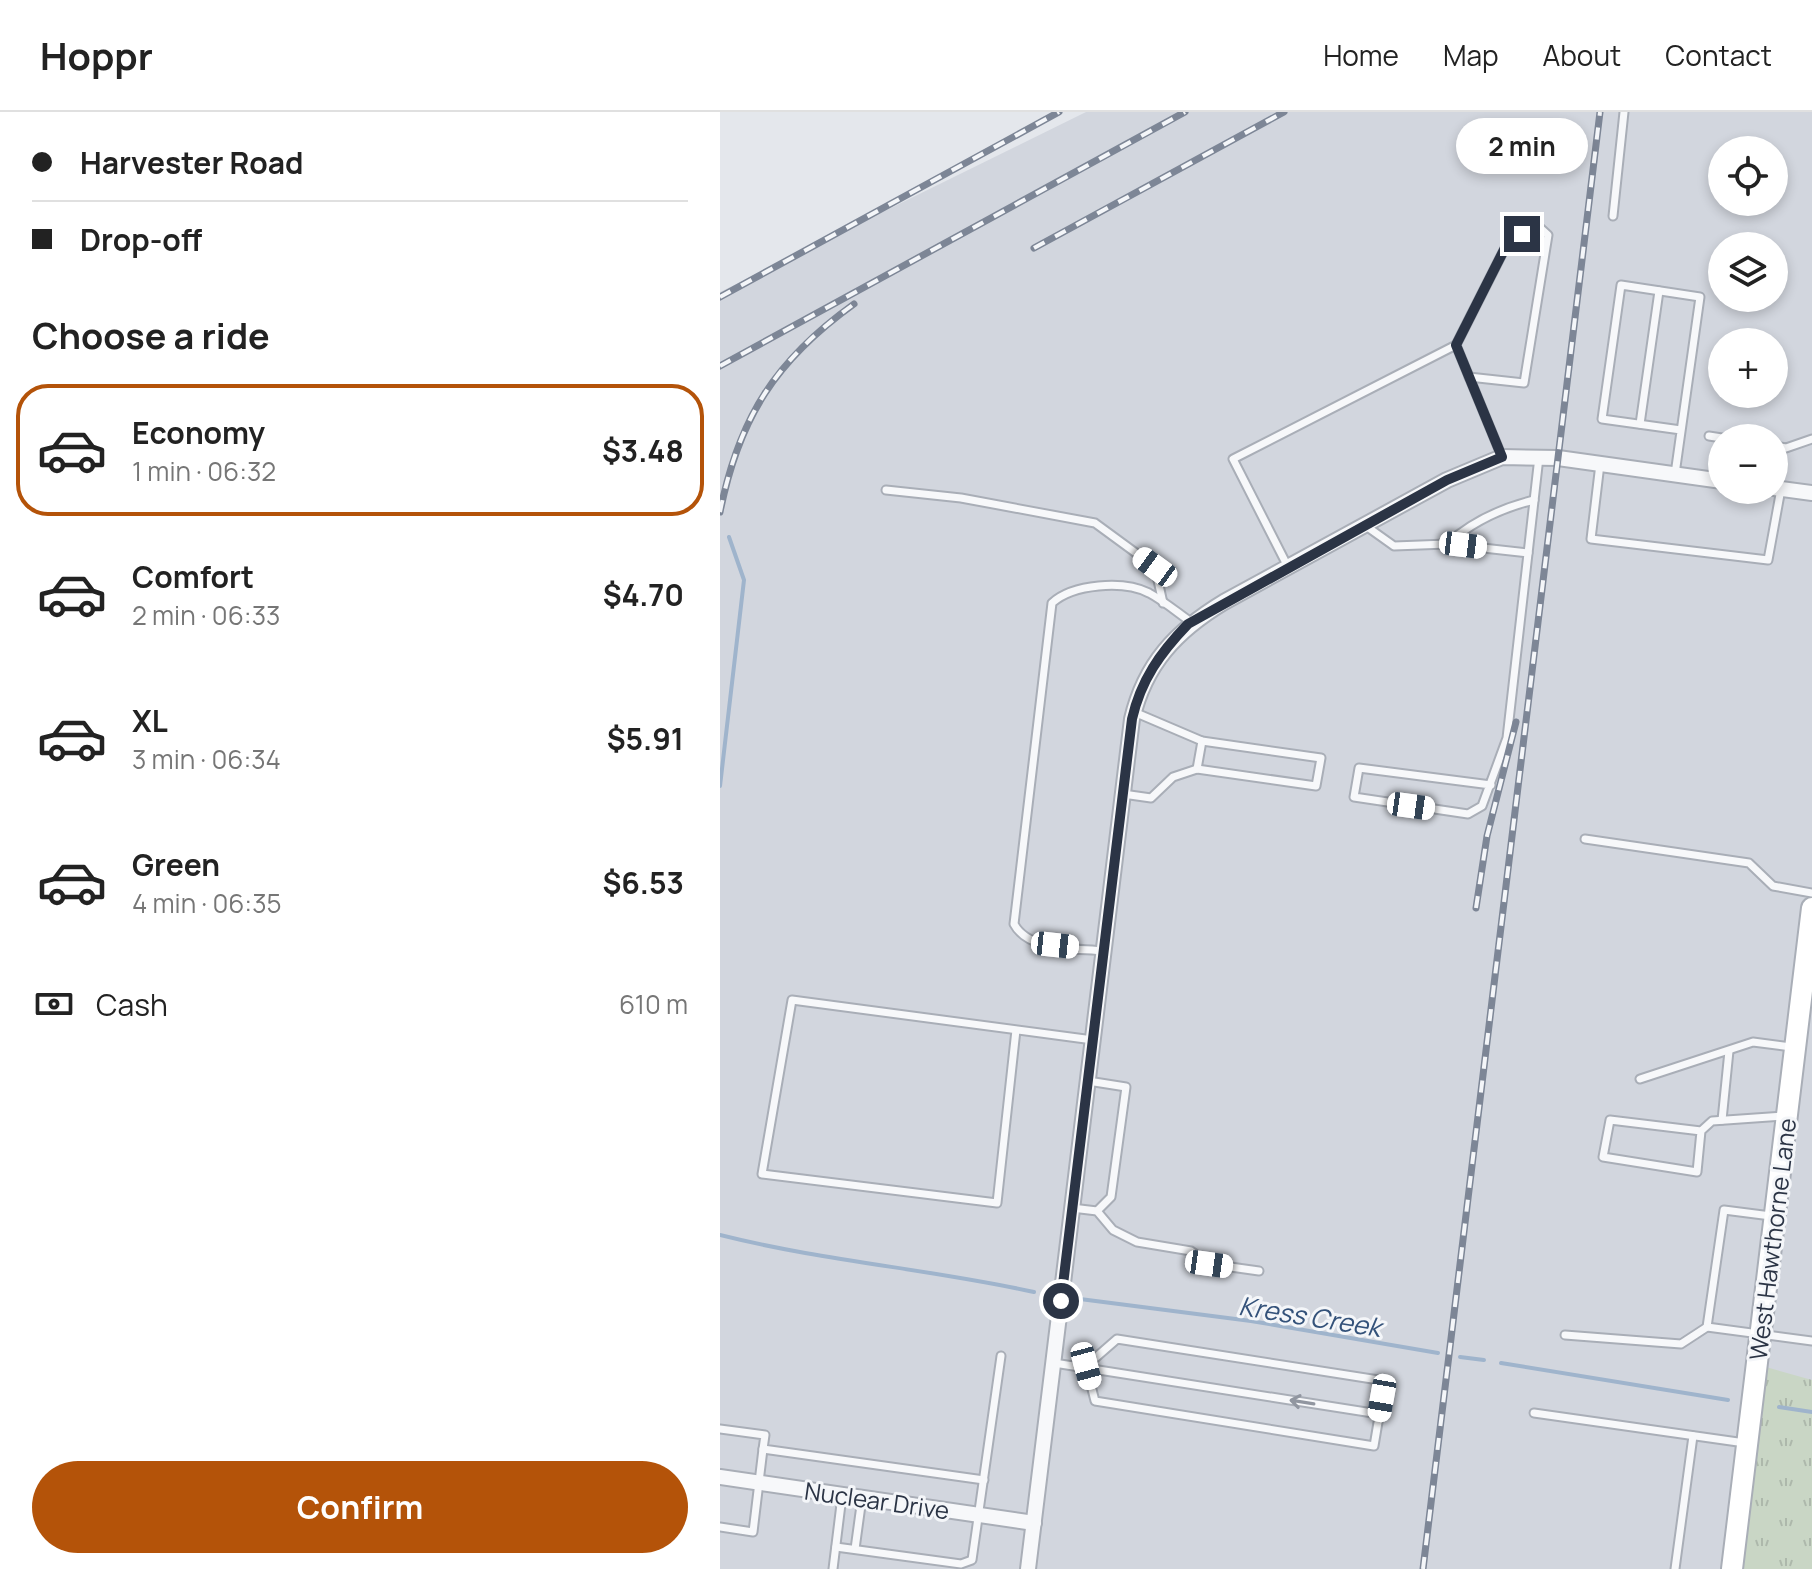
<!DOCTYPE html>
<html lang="en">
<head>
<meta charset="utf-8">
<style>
	:root { --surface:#fff; --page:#f2f2f2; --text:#222; --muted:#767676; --line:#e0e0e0; --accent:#b45309 }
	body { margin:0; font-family:Manrope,sans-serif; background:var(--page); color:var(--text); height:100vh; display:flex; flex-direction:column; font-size:30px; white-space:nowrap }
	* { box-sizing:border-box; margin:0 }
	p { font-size:26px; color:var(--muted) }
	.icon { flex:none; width:44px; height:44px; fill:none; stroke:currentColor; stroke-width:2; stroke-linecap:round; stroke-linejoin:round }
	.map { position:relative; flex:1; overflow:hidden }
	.side { display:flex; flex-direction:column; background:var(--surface); width:720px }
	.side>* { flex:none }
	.top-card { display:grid; align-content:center; height:176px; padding:0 32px; background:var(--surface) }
	.controls { position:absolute; left:988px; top:24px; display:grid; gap:16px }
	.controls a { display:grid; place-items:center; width:80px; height:80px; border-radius:50%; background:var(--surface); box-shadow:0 4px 12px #0003; font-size:40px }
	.end { position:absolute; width:36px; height:36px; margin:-18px; border:10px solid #2b3445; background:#fff; box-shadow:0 0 0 4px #fff }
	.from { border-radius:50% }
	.bubble { position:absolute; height:56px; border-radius:28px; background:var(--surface); box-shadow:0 4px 12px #0003; font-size:26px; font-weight:700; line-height:56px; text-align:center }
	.car { position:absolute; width:24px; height:48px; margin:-24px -12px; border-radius:10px; box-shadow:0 0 6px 2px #0007; background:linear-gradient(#fff 24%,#345 0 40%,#fff 0 76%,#345 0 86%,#fff 0) }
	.top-card b { display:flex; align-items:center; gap:28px; height:76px; font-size:30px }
	.top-card b+b { border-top:2px solid var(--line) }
	.top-card i { width:20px; height:20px; background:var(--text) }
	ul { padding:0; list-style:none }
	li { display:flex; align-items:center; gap:24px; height:132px; margin:0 16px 12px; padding:0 16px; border:4px solid transparent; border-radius:32px }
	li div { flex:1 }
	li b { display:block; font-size:30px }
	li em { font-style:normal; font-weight:700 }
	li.on { border-color:var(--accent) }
	li>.icon { width:72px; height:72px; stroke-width:1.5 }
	h2 { padding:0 32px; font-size:36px; line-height:96px }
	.pay { display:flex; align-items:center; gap:20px; height:88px; padding:0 32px; font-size:30px }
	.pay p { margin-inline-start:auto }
	.primary-button { display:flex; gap:16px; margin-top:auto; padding:16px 32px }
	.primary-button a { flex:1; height:92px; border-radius:48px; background:var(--accent); color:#fff; font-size:32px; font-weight:700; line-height:92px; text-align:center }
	header { display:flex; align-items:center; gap:48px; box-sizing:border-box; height:112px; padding:0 40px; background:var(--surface); border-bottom:2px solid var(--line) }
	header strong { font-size:38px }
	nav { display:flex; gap:44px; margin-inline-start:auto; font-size:28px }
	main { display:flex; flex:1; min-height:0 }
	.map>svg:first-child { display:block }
	.built { fill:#d2d6de; fill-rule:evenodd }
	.park { fill:url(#park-tufts) }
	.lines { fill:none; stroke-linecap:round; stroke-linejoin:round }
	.stream { stroke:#9fb4cc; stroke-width:4 }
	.lane-casing { stroke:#a9aeb7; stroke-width:11 }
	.street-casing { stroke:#a9aeb7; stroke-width:18 }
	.secondary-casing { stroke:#a9aeb7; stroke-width:24 }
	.lane { stroke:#f7f8fa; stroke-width:7 }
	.street { stroke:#f7f8fa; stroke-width:14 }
	.secondary { stroke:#fff; stroke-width:20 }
	.rail-casing { stroke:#7d8696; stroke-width:7 }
	.rail { stroke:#f4f6f9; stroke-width:4; stroke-dasharray:12; stroke-linecap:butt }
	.oneway { stroke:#9196a0 }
	.route { stroke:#2b3445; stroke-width:10 }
	.labels { text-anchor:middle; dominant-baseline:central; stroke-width:6; stroke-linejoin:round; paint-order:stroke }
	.street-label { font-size:24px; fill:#2b3445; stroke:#f4f6f9 }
	.water-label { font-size:26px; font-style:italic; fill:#34527a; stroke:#f4f6f9 }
</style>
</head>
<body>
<header>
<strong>Hoppr</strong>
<nav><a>Home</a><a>Map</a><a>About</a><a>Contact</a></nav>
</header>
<main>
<section class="side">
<div class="top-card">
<b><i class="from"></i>Harvester Road</b>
<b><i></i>Drop-off</b>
</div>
<h2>Choose a ride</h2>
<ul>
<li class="on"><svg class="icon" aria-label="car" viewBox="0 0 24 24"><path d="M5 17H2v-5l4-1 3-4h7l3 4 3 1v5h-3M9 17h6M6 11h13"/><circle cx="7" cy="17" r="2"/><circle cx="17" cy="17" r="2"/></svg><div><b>Economy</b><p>1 min · 06:32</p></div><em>$3.48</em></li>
<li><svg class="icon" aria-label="car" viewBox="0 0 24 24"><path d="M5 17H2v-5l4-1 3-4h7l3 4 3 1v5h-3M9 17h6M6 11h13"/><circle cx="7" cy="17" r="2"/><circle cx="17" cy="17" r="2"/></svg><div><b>Comfort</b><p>2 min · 06:33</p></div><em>$4.70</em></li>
<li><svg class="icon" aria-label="car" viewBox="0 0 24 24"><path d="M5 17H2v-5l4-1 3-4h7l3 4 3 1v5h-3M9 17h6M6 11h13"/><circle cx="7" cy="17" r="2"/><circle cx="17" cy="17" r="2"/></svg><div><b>XL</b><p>3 min · 06:34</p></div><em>$5.91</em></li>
<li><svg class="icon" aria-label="car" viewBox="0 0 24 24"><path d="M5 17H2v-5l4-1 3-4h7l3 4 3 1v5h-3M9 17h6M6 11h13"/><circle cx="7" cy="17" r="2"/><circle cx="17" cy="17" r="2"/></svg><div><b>Green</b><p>4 min · 06:35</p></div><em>$6.53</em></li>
</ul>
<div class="pay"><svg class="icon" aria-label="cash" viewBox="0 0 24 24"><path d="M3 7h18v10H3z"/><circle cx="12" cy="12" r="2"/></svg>Cash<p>610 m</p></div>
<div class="primary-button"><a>Confirm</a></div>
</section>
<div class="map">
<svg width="1092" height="1457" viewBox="0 0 1092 1457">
	<defs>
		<pattern id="park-tufts" width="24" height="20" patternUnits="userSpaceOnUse" patternTransform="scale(2)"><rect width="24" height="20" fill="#c9d6c5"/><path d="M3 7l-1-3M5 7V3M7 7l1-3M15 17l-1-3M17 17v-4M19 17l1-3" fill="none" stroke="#adb8ab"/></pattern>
	</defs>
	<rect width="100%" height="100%" fill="#e4e7ec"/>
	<path class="built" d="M366,0H1092V1269L1014,1457H0V180ZM1002,38H1054V90H1002ZM1002,134H1054V186H1002ZM1002,230H1054V282H1002ZM1002,326H1054V378H1002Z"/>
	<path class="park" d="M1039,1253L1092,1268V1457H1012Z"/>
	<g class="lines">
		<g class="stream">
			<path d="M0,674L24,468L9,425"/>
			<path d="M0,1123C103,1149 210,1157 314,1180"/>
			<path d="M360,1187L531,1209L718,1241"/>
			<path d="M740,1245L764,1248"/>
			<path d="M781,1251L1008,1288"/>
			<path d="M1059,1295L1092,1300"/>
		</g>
		<defs>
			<g id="lane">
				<path d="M893,104L904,0"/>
				<path d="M736,233L787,132L816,112L828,123L804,271L749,265"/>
				<path d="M920,312L939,179"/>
				<path d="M989,324L1002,326"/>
				<path d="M1054,334L1066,336L1092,327"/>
				<path d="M880,352L871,427L1048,448L1061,377"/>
				<path d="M955,362L980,185L901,173L882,307L961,318"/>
				<path d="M166,378L241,386L375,411L435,455L443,491"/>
				<path d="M646,414L674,434L727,432L808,441"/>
				<path d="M727,432C753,409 781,396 814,388"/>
				<path d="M568,455L513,347L736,233L782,345"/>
				<path d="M477,657L482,629"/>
				<path d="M771,673L639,656L634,685L748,702L762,694L787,626L819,345"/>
				<path d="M403,682L431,686L453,665L477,657L596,674L601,646L482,629L414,600"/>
				<path d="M865,727L1029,751L1053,774L1092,781"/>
				<path d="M384,839C356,836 309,840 294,812L332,491C353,472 403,468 429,481C444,489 458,501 471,510"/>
				<path d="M296,918L277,1091L42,1062L72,888L373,928"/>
				<path d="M920,967L1033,930L1071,935"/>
				<path d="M368,969L406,975L391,1085L377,1099"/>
				<path d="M1002,1008L1009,939"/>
				<path d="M981,1019L890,1008L883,1045L977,1060L981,1019L992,1009L1065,1004"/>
				<path d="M352,1096L377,1099L393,1118L417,1130L471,1139L489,1152L539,1159"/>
				<path d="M987,1215L1092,1229"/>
				<path d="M845,1223L961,1232L987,1215L1004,1098L1051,1104"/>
				<path d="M397,1227L665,1269L654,1334L375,1289L366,1254Z"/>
				<path d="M334,1251L659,1302"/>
				<path d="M814,1301L1025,1331"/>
				<path d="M0,1317L45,1323L43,1337L264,1368"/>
				<path d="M0,1415L33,1420L43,1337"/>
				<path d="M116,1435L241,1452L252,1448L281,1244"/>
				<path d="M135,1437L142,1386"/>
				<path d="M113,1457L122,1384"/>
				<path d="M955,1457L973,1324"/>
			</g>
			<g id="street">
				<path d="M1054,376L1092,381"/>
				<path d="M0,1365L314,1411"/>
				<path d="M308,1457L412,607C425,552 456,519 504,490L727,368L782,345L838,346L1002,369"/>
			</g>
			<path id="secondary" d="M1012,1457L1092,796"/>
		</defs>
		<use href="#lane" class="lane-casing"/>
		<use href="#street" class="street-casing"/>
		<use href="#secondary" class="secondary-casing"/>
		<use href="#lane" class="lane"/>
		<use href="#street" class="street"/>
		<use href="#secondary" class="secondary"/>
		<defs>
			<g id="rail">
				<path d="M314,136L564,0"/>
				<path d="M0,185L339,0"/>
				<path d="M0,254L465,0"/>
				<path d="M0,400C19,305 56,248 134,192"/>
				<path d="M756,796L767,724L796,610"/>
				<path d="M703,1457L880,0"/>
			</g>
		</defs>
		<use href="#rail" class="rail-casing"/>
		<use href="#rail" class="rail"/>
	</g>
	<defs><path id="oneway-shaft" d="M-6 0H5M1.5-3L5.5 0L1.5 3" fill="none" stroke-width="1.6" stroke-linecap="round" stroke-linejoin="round" transform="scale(2)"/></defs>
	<use class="oneway" href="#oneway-shaft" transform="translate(582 1290) rotate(-171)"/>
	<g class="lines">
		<path class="route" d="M341,1189L412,607C421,568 440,541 468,512L727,368L782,345L736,233L787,132L802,122"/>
	</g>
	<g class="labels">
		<g class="street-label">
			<text transform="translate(1052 1127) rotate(-83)">West Hawthorne Lane</text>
			<text transform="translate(157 1388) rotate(8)">Nuclear Drive</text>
		</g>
		<g class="water-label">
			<text transform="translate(590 1204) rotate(9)">Kress Creek</text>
		</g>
	</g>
</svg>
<div class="controls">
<a><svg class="icon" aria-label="locate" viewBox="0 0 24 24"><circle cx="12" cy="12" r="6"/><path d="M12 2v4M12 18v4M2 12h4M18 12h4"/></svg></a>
<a><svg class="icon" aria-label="layers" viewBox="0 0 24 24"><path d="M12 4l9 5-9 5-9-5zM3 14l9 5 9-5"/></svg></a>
<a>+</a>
<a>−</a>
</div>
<i class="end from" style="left:341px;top:1189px"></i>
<i class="end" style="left:802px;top:122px"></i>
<div class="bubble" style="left:736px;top:6px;width:132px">2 min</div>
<i class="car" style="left:743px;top:433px;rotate:97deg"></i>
<i class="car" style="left:435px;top:455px;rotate:306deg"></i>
<i class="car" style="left:691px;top:694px;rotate:98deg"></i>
<i class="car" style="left:335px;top:833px;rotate:96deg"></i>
<i class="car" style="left:489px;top:1152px;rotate:98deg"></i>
<i class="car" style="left:366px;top:1254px;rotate:165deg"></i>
<i class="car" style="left:662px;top:1286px;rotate:190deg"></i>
</div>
</main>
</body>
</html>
